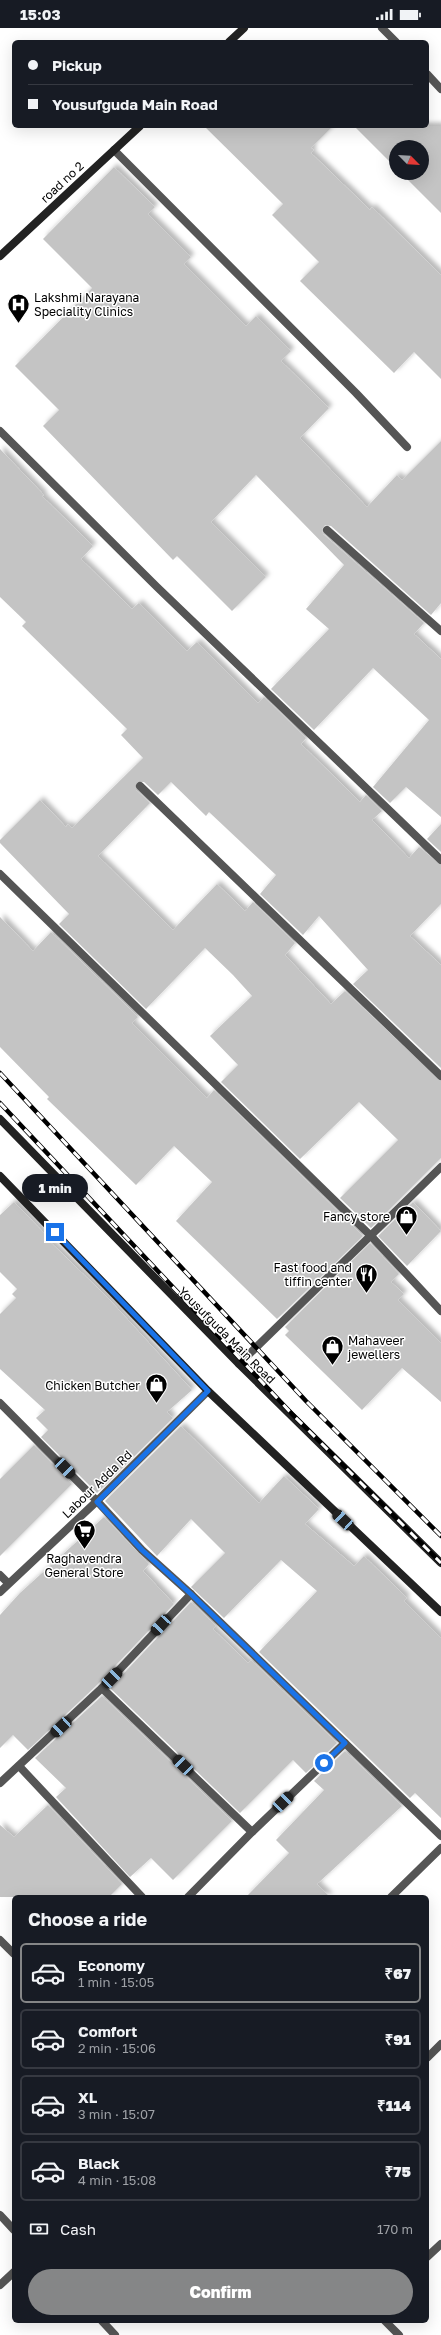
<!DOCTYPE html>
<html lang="en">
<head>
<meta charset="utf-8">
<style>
	:root { --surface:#171b24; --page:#20242c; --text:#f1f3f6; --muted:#9ea1a6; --line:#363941; --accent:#858687 }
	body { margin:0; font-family:"Golos Text",sans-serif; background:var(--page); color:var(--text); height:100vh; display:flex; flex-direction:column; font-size:15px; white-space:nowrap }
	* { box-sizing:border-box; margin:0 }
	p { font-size:13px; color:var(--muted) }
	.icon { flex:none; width:22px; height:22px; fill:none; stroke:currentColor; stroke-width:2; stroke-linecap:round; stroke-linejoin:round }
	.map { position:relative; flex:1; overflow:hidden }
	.sheet { position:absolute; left:12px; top:1867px; width:417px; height:428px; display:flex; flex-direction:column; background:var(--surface); border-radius:6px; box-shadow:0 4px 16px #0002 }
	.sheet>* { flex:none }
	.top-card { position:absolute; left:12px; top:12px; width:417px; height:88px; border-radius:6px; box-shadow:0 4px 16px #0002; display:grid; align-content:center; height:88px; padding:0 16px; background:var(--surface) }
	.needle { width:26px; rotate:114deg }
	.buttons { position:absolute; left:389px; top:112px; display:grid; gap:8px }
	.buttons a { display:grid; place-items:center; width:40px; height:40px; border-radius:50%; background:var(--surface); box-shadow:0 4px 16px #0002; font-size:20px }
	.end { position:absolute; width:18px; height:18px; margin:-9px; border:5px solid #1a73e8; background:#fff; box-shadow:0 0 0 2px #fff }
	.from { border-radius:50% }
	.bubble { position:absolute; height:28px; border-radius:14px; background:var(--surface); box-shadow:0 4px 16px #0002; font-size:13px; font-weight:800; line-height:28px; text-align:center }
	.car { position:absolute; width:12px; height:24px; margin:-12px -6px; border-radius:5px; box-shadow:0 0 3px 1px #0007; background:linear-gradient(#222 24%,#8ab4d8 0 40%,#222 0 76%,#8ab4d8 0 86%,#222 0) }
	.top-card b { display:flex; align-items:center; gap:14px; height:38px; font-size:15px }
	.top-card b+b { border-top:1px solid var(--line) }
	.top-card i { width:10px; height:10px; background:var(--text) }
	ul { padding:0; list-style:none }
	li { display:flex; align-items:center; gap:12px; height:60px; margin:0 8px 6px; padding:0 8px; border:2px solid var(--line); border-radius:6px }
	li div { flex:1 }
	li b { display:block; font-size:15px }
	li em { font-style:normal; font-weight:800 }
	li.selected { border-color:var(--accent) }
	li>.icon { width:36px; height:36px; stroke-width:1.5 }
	h2 { padding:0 16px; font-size:18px; line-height:48px }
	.pay { display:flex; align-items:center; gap:10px; height:44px; padding:0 16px; font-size:15px }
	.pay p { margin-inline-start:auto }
	.action { display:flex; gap:8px; margin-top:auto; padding:8px 16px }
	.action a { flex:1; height:46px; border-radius:24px; background:var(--accent); color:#fff; font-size:16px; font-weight:800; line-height:46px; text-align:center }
	.status { display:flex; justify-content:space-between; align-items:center; height:28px; padding:0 20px; background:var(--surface); direction:ltr }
	.status svg { height:11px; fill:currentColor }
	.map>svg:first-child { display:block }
	.building { fill:#c4c4c4; filter:url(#shadow) }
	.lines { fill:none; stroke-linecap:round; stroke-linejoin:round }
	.street { stroke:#555; stroke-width:8 }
	.secondary { stroke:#222; stroke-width:8 }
	.rail-casing { stroke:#000; stroke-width:4.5 }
	.rail { stroke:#fff; stroke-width:3; stroke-dasharray:9; stroke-linecap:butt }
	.route { stroke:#1a73e8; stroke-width:5 }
	.labels { text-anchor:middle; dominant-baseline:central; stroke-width:3; stroke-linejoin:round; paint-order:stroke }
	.street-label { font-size:12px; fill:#000; stroke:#fff }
	.poi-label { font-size:12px; fill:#000; stroke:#fff; text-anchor:end }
</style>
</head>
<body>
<div class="status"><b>15:03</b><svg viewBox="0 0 49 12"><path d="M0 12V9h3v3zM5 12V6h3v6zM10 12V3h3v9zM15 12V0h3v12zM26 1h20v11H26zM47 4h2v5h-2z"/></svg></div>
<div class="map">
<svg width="441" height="2307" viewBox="0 0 441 2307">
	<defs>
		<filter id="shadow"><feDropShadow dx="3.5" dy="-3.5" stdDeviation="2" flood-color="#0004"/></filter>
	</defs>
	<rect width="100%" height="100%" fill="#fff"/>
	<g class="building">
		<path d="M204,98H333L311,120L314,122L311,125L370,182L372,179L441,247V351L414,324L394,345L300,253L319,234L272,187L283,176Z"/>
		<path d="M354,98H441V185L401,145H422V119H396V140Z"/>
		<path d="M114,139L155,179L148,186L191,229L184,236L246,298L256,288L291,323L281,333L329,380L300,410L367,479L397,447L402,452L441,413V575L431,587L331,498L325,497L322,501L323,506L424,595L414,606L441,631V789L406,759L390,775L373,759L429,692L373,640L314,702L271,661L329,601L306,581L344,537L256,447L211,494L266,549L232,583L177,528L173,532L43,398L59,382L15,338L92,260L43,211Z"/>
		<path d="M0,421L44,467L42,468L93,518L81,531L132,581L139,575L187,623L197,614L258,675L264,669L306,710L301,716L360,774L366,767L382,783L372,792L409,830L419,819L441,837V876L410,908L441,937V1040L353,956L368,942L319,888L303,907L260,866L276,847L209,784L206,788L171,754L158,767L144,754H136V762L150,775L98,828L173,902L217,856L245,883L253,874L295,915L285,927L331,976L345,963L441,1053V1130L371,1200L340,1170L398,1112L359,1074L300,1131L221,1054L238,1037L210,1008L252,968L233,947L205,920L146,981L59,896L69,886L0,815V812L40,772L66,799L68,796L72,800L143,730L121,707L127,701L22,598L26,594L0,569Z"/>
		<path d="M441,796V824L427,811Z"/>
		<path d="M0,889L33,923L51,904L138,989L132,995L207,1070L214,1062L363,1208L277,1291L176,1193L212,1154L174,1118L136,1157L47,1071L49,1069L0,1019Z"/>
		<path d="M14,1174L46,1207L45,1209L108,1270L192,1362L167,1384L173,1390L97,1465L41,1409L48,1402L36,1390L45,1382L0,1341V1286L16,1270L12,1266L17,1261L0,1244V1187Z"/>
		<path d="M413,1174L441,1203L407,1238L378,1208Z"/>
		<path d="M370,1215L399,1246L391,1254L404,1266L398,1272L441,1315V1374L402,1340L362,1382L285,1307L289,1303L285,1299Z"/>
		<path d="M181,1398L259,1475L284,1448L319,1481L305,1496L354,1538L364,1528L407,1570L404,1573L441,1610V1790L415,1765L410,1770L259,1624L317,1563L281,1532L224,1590L191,1559L225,1525L191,1491L157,1528L105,1473Z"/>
		<path d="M34,1417L72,1456L0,1528V1451Z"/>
		<path d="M104,1489L149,1536L143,1543L174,1576L98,1656L28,1722L13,1707L0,1720V1587L20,1565Z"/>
		<path d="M191,1574L216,1598L213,1601L248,1635L251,1632L337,1715L306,1745L293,1732L240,1785L110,1660Z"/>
		<path d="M102,1668L232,1793L173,1852L151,1830L130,1849L56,1769L66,1760L35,1730Z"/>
		<path d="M345,1723L402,1778L317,1856L330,1869H246L289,1825L276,1812L324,1762L314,1753Z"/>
		<path d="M48,1777L122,1856L109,1869H0V1797L14,1809Z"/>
	</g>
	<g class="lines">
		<g class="street">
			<path d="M382,0L396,14"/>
			<path d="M427,46L441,61"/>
			<path d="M114,122L356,365L407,419"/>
			<path d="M0,403L157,559L441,832"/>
			<path d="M327,502L441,603"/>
			<path d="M140,758L441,1048"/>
			<path d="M0,846L371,1208L441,1283"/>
			<path d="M239,1336L441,1139"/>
			<path d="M0,1375L97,1473L142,1522L191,1566"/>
			<path d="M0,1547L8,1555"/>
			<path d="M0,1564L97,1473L208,1363"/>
			<path d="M102,1660L252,1804"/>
			<path d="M19,1738L142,1869"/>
			<path d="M0,1755L102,1660L191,1566L441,1808"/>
			<path d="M188,1869L252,1804L345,1715"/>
			<path d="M391,1869L441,1820"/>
			<path d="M0,1912L14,1926"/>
			<path d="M427,2030L441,2016"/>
			<path d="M0,2187L14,2202"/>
			<path d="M427,2229L441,2216"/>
			<path d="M0,2257L14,2244"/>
			<path d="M102,2293L115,2307"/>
			<path d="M385,2293L399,2307"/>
		</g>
		<g class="secondary">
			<path d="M229,14L244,0"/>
			<path d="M0,228L140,98"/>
			<path d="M0,1091L239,1336L441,1535"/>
			<path d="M0,1148L208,1363L441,1584"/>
		</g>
		<defs>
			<g id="rail">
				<path d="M0,1045L306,1373L441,1508"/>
				<path d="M0,1075L292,1386L441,1535"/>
			</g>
		</defs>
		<use href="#rail" class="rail-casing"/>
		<use href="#rail" class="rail"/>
	</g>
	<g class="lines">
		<path class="route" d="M55,1204L208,1363L97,1474L142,1522L191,1566L345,1715L324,1735"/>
	</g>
	<defs>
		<symbol id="hospital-pin" viewBox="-11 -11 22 30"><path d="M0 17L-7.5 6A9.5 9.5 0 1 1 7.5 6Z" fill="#000" stroke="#fff"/><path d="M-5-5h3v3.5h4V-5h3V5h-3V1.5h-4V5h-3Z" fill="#fff"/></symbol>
		<symbol id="shop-pin" viewBox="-11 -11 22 30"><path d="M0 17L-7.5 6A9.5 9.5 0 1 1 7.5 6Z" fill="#000" stroke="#fff"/><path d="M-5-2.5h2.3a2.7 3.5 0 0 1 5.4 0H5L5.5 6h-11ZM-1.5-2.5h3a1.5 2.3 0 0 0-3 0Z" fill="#fff"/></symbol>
		<symbol id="restaurant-pin" viewBox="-11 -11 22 30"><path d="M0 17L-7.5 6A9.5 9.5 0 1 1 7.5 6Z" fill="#000" stroke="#fff"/><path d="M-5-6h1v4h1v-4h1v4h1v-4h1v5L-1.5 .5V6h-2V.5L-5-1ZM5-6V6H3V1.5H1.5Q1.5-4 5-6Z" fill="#fff"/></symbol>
		<symbol id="supermarket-pin" viewBox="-11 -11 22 30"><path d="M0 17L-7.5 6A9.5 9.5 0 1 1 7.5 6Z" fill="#000" stroke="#fff"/><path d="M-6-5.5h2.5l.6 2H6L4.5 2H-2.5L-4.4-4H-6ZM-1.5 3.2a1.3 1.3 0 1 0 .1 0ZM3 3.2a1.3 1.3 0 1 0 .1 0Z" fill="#fff"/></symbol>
	</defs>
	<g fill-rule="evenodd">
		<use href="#hospital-pin" x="6" y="264" width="25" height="34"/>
		<use href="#shop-pin" x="394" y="1176" width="25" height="34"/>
		<use href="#restaurant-pin" x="354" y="1234" width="25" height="34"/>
		<use href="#shop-pin" x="320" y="1306" width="25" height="34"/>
		<use href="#shop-pin" x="144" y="1344" width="25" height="34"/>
		<use href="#supermarket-pin" x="72" y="1490" width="25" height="34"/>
	</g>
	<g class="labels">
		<g class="street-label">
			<text transform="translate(62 154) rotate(-43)">road no 2</text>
			<text transform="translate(227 1307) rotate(45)">Yousufguda Main Road</text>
			<text transform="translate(97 1456) rotate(-44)">Labour Adda Rd</text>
		</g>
		<g class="poi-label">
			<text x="34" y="269" text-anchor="start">Lakshmi Narayana<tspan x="34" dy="14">Speciality Clinics</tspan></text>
			<text x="390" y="1188">Fancy store</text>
			<text x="352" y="1239">Fast food and<tspan x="352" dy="14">tiffin center</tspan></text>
			<text x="348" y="1312" text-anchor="start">Mahaveer<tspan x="348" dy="14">jewellers</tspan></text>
			<text x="140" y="1357">Chicken Butcher</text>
			<text x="84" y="1530" text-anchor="middle">Raghavendra<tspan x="84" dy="14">General Store</tspan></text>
		</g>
	</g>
</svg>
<div class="buttons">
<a><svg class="needle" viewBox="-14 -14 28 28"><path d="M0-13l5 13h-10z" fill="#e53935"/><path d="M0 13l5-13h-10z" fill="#9ea1a6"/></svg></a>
</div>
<i class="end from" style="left:324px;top:1735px"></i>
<i class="end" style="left:55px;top:1204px"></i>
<div class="bubble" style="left:22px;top:1146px;width:66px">1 min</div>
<i class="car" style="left:65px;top:1440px;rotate:136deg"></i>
<i class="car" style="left:343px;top:1492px;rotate:313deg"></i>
<i class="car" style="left:161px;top:1597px;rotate:223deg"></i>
<i class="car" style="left:112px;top:1650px;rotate:44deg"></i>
<i class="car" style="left:61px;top:1699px;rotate:227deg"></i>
<i class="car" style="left:183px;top:1737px;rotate:314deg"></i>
<i class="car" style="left:283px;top:1774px;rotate:46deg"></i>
<div class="top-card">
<b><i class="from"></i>Pickup</b>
<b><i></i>Yousufguda Main Road</b>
</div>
<section class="sheet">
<h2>Choose a ride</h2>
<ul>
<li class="selected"><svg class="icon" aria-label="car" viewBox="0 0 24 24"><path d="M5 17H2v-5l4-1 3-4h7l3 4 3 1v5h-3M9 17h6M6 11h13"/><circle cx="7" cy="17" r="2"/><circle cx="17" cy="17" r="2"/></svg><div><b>Economy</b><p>1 min · 15:05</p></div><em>₹67</em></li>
<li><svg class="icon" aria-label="car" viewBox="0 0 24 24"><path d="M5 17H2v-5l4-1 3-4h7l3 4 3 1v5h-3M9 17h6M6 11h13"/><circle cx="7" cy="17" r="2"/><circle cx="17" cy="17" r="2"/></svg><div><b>Comfort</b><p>2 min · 15:06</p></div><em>₹91</em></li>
<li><svg class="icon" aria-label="car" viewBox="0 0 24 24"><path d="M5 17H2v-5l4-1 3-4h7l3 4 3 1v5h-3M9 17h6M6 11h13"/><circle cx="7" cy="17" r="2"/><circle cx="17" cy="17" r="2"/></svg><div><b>XL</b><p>3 min · 15:07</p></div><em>₹114</em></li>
<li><svg class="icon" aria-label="car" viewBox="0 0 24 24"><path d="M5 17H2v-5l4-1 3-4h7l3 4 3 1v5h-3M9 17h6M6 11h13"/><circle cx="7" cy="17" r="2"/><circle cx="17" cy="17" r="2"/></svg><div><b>Black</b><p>4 min · 15:08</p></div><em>₹75</em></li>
</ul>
<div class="pay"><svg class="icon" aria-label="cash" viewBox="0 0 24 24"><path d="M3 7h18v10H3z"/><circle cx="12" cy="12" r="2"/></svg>Cash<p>170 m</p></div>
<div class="action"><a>Confirm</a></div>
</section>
</div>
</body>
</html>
